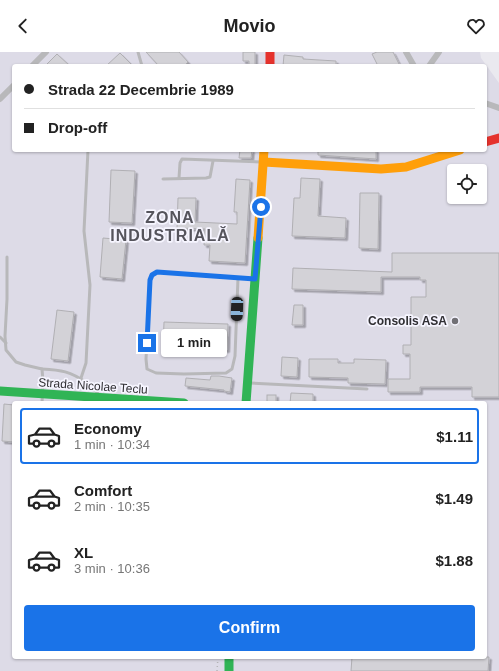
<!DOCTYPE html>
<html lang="en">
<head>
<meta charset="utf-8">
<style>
	:root { --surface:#fff; --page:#f6f6f6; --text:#222; --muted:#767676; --line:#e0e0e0; --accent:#1a73e8 }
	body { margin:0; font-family:Helvetica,sans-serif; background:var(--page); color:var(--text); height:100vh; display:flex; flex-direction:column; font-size:15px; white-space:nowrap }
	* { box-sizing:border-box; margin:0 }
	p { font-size:13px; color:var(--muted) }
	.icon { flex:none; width:22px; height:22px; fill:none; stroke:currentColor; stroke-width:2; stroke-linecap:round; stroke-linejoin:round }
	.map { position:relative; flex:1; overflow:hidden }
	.side { position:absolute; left:12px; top:349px; width:475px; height:258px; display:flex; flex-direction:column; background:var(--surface); border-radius:4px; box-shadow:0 1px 3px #0004 }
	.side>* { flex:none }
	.banner { position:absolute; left:12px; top:12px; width:475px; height:88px; border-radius:4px; box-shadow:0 1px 3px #0004; display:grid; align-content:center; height:88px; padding:0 12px; background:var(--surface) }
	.buttons { position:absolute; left:447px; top:112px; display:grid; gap:8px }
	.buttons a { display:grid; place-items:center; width:40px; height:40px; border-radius:4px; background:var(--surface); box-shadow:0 1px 3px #0004; font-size:20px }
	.end { position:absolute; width:18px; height:18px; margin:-9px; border:5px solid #1a73e8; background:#fff; box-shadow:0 0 0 2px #fff }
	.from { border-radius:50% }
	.bubble { position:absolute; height:28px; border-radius:4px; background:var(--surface); box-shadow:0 1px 3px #0004; font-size:13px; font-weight:700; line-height:28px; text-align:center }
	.car { position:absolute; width:12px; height:24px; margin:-12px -6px; border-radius:5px; box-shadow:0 0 3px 1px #0007; background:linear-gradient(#222 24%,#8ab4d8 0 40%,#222 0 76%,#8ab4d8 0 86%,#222 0) }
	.banner b { display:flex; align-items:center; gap:14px; height:38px; font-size:15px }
	.banner b+b { border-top:1px solid var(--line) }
	.banner i { width:10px; height:10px; background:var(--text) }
	ul { padding:7px 0 0; list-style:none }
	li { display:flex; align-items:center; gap:12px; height:56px; margin:0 8px 6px; padding:0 4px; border:2px solid transparent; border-radius:4px }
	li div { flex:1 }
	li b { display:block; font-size:15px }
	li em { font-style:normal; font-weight:700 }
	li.active { border-color:var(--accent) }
	li>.icon { width:36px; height:36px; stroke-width:1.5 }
	.cta { display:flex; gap:8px; margin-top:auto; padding:8px 12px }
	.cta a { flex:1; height:46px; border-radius:4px; background:var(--accent); color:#fff; font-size:16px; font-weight:700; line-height:46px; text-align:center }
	header { display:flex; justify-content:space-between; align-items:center; height:52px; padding:0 12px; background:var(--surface); font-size:18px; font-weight:700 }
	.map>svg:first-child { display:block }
	.built { fill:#dddbe7; fill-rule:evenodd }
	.building { fill:#d3d2d7; stroke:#b0afb3; filter:url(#shadow) }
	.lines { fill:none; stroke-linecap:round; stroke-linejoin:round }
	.path { stroke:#b5b5b7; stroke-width:1.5; stroke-dasharray:1 3; stroke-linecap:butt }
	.lane { stroke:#b8b8ba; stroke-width:3 }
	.street { stroke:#b8b8ba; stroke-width:6 }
	.fast { stroke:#30b455; stroke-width:9 }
	.slow { stroke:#ff9f0a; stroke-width:9 }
	.jam { stroke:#e5322d; stroke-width:9 }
	.route { stroke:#1a73e8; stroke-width:5 }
	.poi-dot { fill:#717075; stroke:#f6f5ff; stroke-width:1.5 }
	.labels { text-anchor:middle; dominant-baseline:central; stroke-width:3.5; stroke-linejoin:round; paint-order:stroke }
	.poi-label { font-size:12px; font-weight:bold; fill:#302f33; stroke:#f6f5ff; text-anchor:end }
	.street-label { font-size:12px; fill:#302f33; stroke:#f6f5ff }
	.district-label { font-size:16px; font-weight:bold; letter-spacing:1px; fill:#55545c; stroke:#f6f5ff }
</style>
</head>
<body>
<header><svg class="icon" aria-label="back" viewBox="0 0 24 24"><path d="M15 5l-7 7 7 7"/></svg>Movio<svg class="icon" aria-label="heart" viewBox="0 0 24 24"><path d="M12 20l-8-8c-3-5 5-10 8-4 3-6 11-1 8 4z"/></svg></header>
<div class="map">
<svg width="499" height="619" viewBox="0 0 499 619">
	<defs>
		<filter id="shadow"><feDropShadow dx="2.5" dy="2.5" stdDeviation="0" flood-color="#0004"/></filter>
	</defs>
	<rect width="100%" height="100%" fill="#eae9ef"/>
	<path class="built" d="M0,0H480L481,6L499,31V619H0ZM14,14H485V98H14ZM454,119H480V145H454ZM14,351H485V605H14Z"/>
	<g class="building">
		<path d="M146,0H179L188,10L184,14H159Z"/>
		<path d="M243,0H255V14H249V9H243Z"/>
		<path d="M377,0H393L400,14H378L372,2Z"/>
		<path d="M120,1L133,14H106Z"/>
		<path d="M57,2L70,14H45Z"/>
		<path d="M284,3L303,5V7L336,9V14H283Z"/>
		<path d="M240,98H252L251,106H239Z"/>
		<path d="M318,98H376V107L318,103Z"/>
		<path d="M111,118L135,119L132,171L109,170Z"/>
		<path d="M301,126L320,127L318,164L346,166L345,186L292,184L294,146H300Z"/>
		<path d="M236,127L250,128L245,211L209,209L210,193H204L205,177L177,176L178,146H196L195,170L237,172V160H234Z"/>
		<path d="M360,141H379L378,197L359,196Z"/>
		<path d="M103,186L126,188L122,227L100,225Z"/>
		<path d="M392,201H499V345H472V335H420V340H388V327H410V302H403V293H411V245H426V228H420V225H381V240L292,237L293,216L392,220Z"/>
		<path d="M294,253H303V273H292Z"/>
		<path d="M57,258L74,260L68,309L51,307Z"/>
		<path d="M164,270L228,272L227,298L163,296Z"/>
		<path d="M282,305L298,306L297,325L281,324Z"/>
		<path d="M309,307H338V311H354V307L386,308L385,332L348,331V326L309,325Z"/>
		<path d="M211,324H219L232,326L230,340L224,339V338L185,334L186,326L210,328Z"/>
		<path d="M291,341L313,342V351H290Z"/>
		<rect x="267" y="343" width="9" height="8"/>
		<path d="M4,352L14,353V390L2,389Z"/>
		<path d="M352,605H489L488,619H351Z"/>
	</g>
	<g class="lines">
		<path class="path" d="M217,619L218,605"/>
		<g class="lane">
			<path d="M138,0L142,14"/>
			<path d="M179,126L180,111L182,107L262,110"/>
			<path d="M163,127L206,126L210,125L213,109"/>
			<path d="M7,205V247L5,284L6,298L16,310L25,313L42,317L43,329L42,351"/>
			<path d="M238,226L235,304L232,317L226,321L184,322L156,321L147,317L146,307L150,229L152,223L157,220L253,227"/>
			<path d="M0,285L6,291"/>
			<path d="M42,317C61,318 70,319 87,331C93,335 97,338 99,345"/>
			<path d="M81,326L86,311L90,233L84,179L88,98"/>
			<path d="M250,331L367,337"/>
		</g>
		<g class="street">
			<path d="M406,0L414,14"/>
			<path d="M32,14L46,0"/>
			<path d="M429,14L439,0"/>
			<path d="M0,47L14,33"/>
			<path d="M485,51L499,56"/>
		</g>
		<g class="fast">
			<path d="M0,339L184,351"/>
			<path d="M246,351L258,186"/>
			<path d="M229,605V619"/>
		</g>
		<g class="slow">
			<path d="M264,110L381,117L406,115L460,98"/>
			<path d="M258,186L264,98"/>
		</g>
		<g class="jam">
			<path d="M270,0V14"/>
			<path d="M485,90L499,86"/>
		</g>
	</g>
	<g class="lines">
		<path class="route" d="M147,291L150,228L152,223L157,220L255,227L261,155"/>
	</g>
	<circle class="poi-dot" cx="455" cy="269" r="4"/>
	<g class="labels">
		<g class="poi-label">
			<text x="447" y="269">Consolis ASA</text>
		</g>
		<g class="street-label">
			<text transform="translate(93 334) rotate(4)">Strada Nicolae Teclu</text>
		</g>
		<g class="district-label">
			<text x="170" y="165">ZONA<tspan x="170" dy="18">INDUSTRIALĂ</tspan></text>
		</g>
	</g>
</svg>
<div class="buttons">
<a><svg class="icon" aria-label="locate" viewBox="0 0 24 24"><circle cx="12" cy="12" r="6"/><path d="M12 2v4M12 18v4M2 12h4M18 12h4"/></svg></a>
</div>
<i class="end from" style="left:261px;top:155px"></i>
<i class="end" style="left:147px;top:291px"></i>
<div class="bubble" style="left:161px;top:277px;width:66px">1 min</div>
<i class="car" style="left:237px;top:257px;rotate:182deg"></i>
<div class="banner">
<b><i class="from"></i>Strada 22 Decembrie 1989</b>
<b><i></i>Drop-off</b>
</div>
<section class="side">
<ul>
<li class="active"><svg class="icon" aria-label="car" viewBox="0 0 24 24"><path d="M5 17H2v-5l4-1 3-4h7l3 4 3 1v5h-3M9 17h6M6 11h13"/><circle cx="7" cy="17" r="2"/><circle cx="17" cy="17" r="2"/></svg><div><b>Economy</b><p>1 min · 10:34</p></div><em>$1.11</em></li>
<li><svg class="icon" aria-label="car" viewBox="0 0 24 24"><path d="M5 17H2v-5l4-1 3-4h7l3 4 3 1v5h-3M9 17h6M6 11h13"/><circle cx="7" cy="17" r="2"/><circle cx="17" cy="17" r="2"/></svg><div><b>Comfort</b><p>2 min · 10:35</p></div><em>$1.49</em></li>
<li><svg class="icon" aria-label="car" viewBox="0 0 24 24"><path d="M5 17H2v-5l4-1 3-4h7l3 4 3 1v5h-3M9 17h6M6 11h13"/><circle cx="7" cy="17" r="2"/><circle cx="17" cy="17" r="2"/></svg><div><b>XL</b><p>3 min · 10:36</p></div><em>$1.88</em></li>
</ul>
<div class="cta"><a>Confirm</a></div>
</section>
</div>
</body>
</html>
